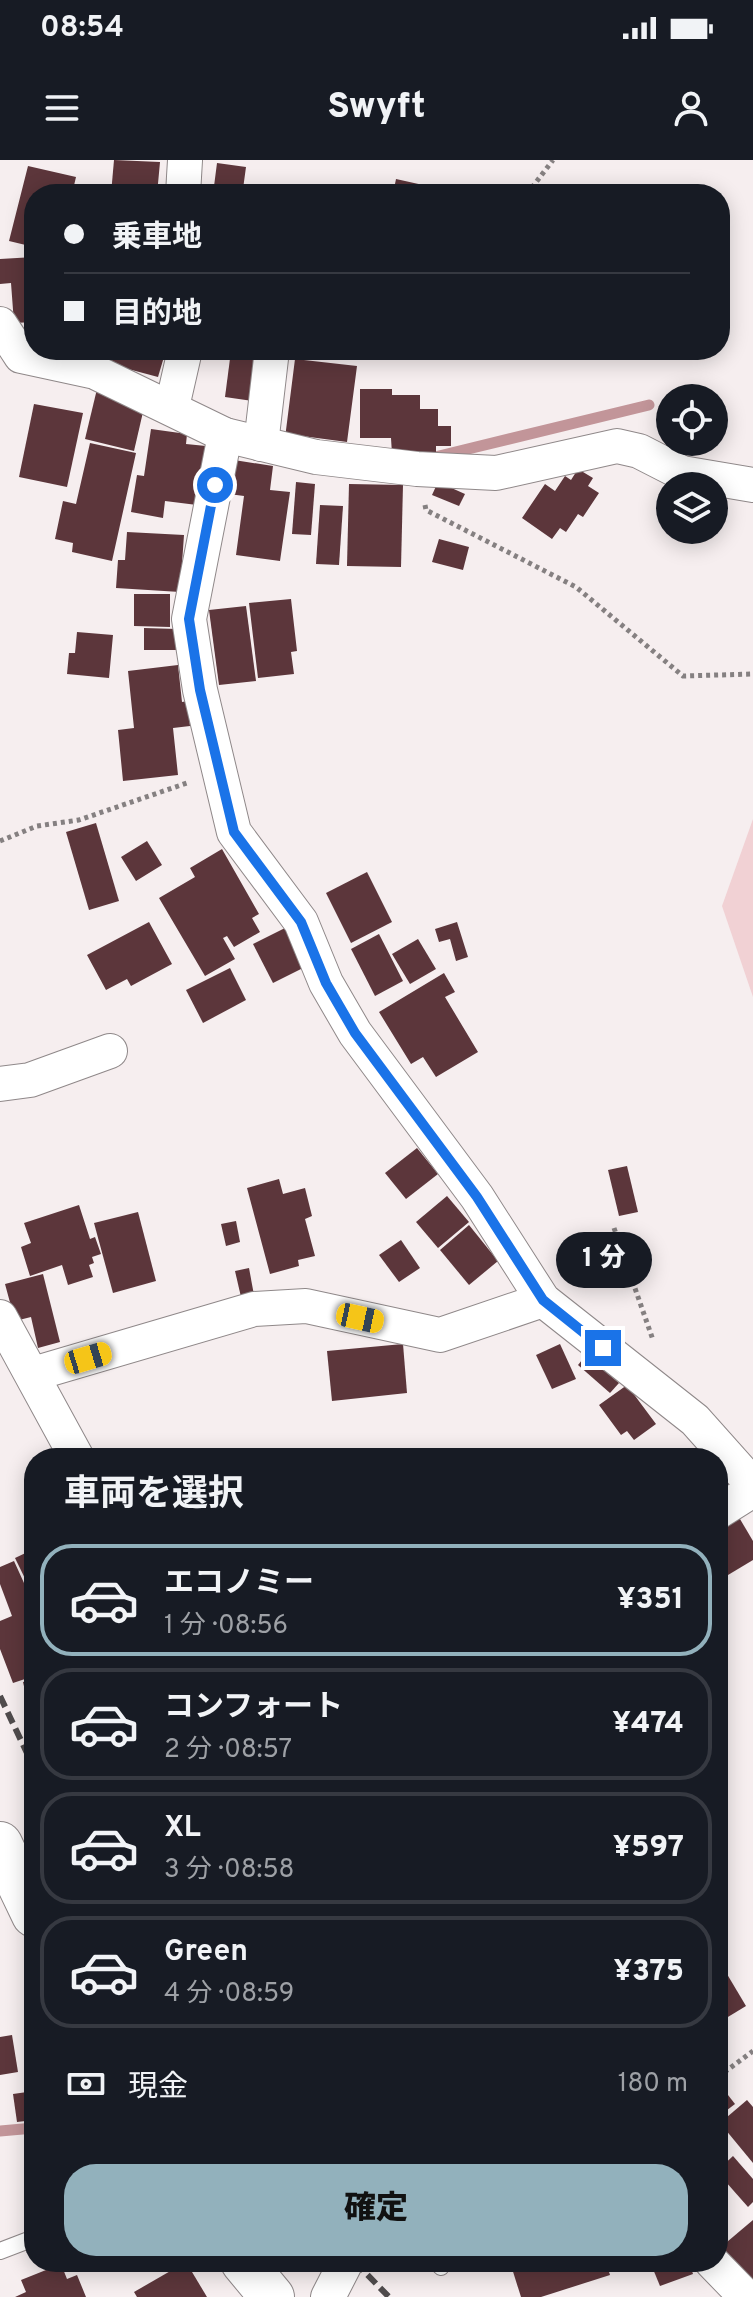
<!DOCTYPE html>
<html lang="ja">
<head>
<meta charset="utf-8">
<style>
	:root { --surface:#171b24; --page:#20242c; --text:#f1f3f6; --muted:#9ea1a6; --line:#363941; --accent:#92b1bc }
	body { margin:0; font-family:Overpass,"Noto Sans JP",sans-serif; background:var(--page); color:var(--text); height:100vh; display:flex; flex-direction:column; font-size:30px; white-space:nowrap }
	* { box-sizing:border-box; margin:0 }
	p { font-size:26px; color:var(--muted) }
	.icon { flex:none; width:44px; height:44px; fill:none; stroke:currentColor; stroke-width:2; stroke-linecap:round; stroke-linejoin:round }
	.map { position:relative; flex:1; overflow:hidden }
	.panel { position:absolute; left:24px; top:1288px; width:704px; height:824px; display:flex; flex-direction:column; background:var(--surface); border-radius:32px; box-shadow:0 4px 20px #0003 }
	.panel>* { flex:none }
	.hud { position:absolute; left:24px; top:24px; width:706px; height:176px; border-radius:32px; box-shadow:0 4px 20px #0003; display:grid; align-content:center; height:176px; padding:0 40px; background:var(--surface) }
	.controls { position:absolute; left:656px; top:224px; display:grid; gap:16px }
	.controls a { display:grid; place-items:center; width:72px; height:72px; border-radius:50%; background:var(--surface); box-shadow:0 4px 20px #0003; font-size:40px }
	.end { position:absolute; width:36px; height:36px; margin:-18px; border:10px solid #1a73e8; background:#fff; box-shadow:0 0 0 4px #fff }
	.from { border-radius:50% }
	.bubble { position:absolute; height:56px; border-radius:28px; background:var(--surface); box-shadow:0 4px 20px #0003; font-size:26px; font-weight:800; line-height:56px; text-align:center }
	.car { position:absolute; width:24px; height:48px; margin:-24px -12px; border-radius:10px; box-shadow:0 0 6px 2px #0007; background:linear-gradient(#f5c518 24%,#345 0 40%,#f5c518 0 76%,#345 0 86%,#f5c518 0) }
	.hud b { display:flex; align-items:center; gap:28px; height:76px; font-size:30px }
	.hud b+b { border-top:2px solid var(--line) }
	.hud i { width:20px; height:20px; background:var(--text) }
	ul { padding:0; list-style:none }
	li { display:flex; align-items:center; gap:24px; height:112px; margin:0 16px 12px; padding:0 24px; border:4px solid var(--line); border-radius:32px }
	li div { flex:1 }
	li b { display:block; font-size:30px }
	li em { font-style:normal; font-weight:800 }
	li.selected { border-color:var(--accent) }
	li>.icon { width:72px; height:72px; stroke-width:1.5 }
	h2 { padding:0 40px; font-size:36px; line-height:96px }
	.pay { display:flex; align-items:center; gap:20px; height:88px; padding:0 40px; font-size:30px }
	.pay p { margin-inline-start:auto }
	.cta { display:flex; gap:16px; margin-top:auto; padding:16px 40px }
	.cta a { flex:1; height:92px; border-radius:32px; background:var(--accent); color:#111; font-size:32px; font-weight:800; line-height:92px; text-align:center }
	.status { display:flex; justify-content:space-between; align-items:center; height:56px; padding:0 40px; background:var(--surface); direction:ltr }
	.status svg { height:22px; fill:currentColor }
	header { display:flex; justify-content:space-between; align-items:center; height:104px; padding:0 40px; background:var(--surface); font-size:36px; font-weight:800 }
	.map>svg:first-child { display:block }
	.green { fill:#f1d1d4 }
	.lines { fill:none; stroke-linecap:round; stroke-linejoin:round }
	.stream { stroke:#c29599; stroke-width:11 }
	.building { fill:#5c363b }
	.lane-casing { stroke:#8f8889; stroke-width:18 }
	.street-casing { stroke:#8f8889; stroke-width:36 }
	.highway-casing { stroke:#8f8889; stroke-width:46 }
	.path { stroke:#858081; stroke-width:5; stroke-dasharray:4 4; stroke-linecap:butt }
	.lane { stroke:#fff; stroke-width:16 }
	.street { stroke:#fff; stroke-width:34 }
	.highway { stroke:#fff; stroke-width:44 }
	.rail { stroke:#504c4d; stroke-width:6; stroke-dasharray:12 6; stroke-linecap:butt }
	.route { stroke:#1a73e8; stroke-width:10 }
</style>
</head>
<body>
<div class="status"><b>08:54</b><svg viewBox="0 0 49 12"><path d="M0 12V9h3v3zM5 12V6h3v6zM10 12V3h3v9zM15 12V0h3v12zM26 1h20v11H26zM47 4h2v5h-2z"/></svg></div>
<header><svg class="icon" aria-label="menu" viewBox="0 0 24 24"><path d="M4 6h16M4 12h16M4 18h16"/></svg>Swyft<svg class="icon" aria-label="person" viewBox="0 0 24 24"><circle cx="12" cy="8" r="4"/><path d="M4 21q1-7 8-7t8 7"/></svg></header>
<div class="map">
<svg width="753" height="2137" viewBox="0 0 753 2137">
	<rect width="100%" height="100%" fill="#f6eeef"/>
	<path class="green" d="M753,659V837L722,746Z"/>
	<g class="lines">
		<g class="stream">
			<path d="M435,297L649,245"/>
			<path d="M0,1971L34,1968"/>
		</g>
	</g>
	<g class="building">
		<path d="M114,0L160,2L157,34H111Z"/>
		<path d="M217,3L246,7L243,29L253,31L252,34H213Z"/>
		<path d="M28,6L76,17L72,34H34V87L9,81Z"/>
		<path d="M396,19L441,29L440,34H393Z"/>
		<path d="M34,97V162L14,163L11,123L0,124V99Z"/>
		<path d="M106,190H166L158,217L102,202Z"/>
		<path d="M231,191L264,195L259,242L225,237Z"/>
		<path d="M295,199L357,206L347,282L302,276V279L285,278Z"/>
		<path d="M97,229L143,252L134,291L85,279Z"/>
		<path d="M360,229H392V235H420V249H438V266H451V286H436V293L392,294L391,278H360Z"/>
		<path d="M34,244L83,253L67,327L19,317Z"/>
		<path d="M151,269L187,274L186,284L206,286L197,345L165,341L163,358L131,352L137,315L144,316Z"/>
		<path d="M90,283L136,293L112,401L72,392L73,383L55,379L63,341L76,344Z"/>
		<path d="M234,300L273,306L270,330L290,332L280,401L236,395L244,336L229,334Z"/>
		<path d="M578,309L593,318L588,326L599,333L583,357L578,354L566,372L560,368L552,379L522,358L545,324L555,331L565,316L571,320Z"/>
		<path d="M296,322L315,324L311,375L292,374Z"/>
		<path d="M438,322L465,334L459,346L432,335Z"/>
		<path d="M349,324L403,325L401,407L347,406Z"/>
		<path d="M320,345L343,346L339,405L316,404Z"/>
		<path d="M127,372L184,375L180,432L116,428L118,400H125Z"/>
		<path d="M439,379L469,387L463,410L432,402Z"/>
		<path d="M134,434H170V467L134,466Z"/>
		<path d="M291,439L297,491L291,492L294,514L258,518L249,443Z"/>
		<path d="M246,446L256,521L219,525L209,450Z"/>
		<path d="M144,468L177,469V490H144Z"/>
		<path d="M77,472L113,475L109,518L67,514L69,493H75Z"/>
		<path d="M178,505L182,542L188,541L190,566L173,568L178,615L123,621L118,570L134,568L128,511Z"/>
		<path d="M96,663L119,741L89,750L66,672Z"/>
		<path d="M147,681L162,705L136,721L121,697Z"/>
		<path d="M222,689L259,754L252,758L260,772L234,787L227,776L223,778L235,799L205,816L159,738L195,717L190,708Z"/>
		<path d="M367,712L392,762L351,783L326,733Z"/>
		<path d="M149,762L172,804L131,826L127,819L106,830L87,795Z"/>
		<path d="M457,762L468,797L456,801L450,779L439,782L435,769Z"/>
		<path d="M285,768L305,807L273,823L253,784Z"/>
		<path d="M379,774L403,821L375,836L351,789Z"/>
		<path d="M418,779L436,809L410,824L392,794Z"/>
		<path d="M230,808L246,840L203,863L186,830Z"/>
		<path d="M444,813L455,832L445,837L478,892L436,917L423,897L411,904L379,852Z"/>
		<path d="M417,988L438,1014L406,1039L385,1013Z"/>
		<path d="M627,1006L638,1052L619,1056L608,1010Z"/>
		<path d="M279,1019L283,1034L305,1028L312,1056L305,1059L315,1096L298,1100L299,1106L270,1114L247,1028Z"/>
		<path d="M447,1036L469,1062L438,1088L416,1062Z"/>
		<path d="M79,1045L90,1079L95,1077L101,1094L92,1097L94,1103L89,1105L93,1117L68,1125L62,1105L30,1116L21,1087L31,1083L24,1063Z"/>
		<path d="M138,1052L156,1121L113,1133L94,1063Z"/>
		<path d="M236,1061L240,1082L226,1086L221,1064Z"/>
		<path d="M469,1065L498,1101L469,1125L440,1090Z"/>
		<path d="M401,1080L420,1108L399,1122L379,1095Z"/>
		<path d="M249,1108L254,1135L241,1137L235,1111Z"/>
		<path d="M43,1114L60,1182L38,1188L31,1157L15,1161L5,1124Z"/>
		<path d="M403,1184L407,1233L332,1241L327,1191Z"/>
		<path d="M560,1184L576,1219L552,1229L536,1195Z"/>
		<path d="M586,1195L619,1223L610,1233L578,1205Z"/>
		<path d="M627,1225L656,1264L634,1280L627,1271L621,1275L599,1245Z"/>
		<path d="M737,1354L753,1381V1400L718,1421V1365Z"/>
		<path d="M34,1389V1437L15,1398Z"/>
		<path d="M14,1401L34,1445V1516L13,1523L0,1489V1461L12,1456L0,1424V1407Z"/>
		<path d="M34,1519V1547L29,1548L23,1522Z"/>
		<path d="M718,1799L746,1846L718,1863Z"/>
		<path d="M12,1875L18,1912L0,1915V1877Z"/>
		<path d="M721,1926L735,1944L718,1957V1929Z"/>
		<path d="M34,1931V1960L17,1962L13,1934Z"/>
		<path d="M747,1940L753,1947V2003L720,1963Z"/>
		<path d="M733,1996L753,2019V2042L748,2047L718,2013V2010Z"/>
		<path d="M753,2060V2125L721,2087Z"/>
		<path d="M186,2102L207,2137H137L134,2132Z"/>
		<path d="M510,2102H606L610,2115L541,2137H521Z"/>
		<path d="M673,2102H689L693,2114L660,2126L653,2109Z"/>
		<path d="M61,2104L67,2119L77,2115L86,2137H15L26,2132L21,2120Z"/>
	</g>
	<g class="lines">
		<defs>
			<g id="lane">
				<path d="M0,2091L34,2078"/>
				<path d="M437,2102L441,2107"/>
			</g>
			<g id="street">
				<path d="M183,34L185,0"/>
				<path d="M0,164L21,196L95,212L225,275L316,297L417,309L496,313L617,286L639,291L682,313L753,325"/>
				<path d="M172,247L185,190"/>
				<path d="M225,275L189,459L200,530L234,672L301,762L326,823L355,873L477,1037L543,1140L695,1260L753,1325"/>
				<path d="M261,284L272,190"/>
				<path d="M0,924L30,920L110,891"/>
				<path d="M0,1157L77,1298"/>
				<path d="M33,1214L254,1149L306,1146L440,1175L543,1140"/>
				<path d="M718,1352L753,1330"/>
				<path d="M712,2102L746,2137"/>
				<path d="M328,2137L346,2102"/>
			</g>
			<g id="highway">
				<path d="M0,1684L34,1755"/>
				<path d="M243,2102L272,2137"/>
			</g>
		</defs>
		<use href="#lane" class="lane-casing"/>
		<use href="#street" class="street-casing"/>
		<use href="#highway" class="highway-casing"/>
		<g class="path">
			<path d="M527,34L553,0"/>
			<path d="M425,345L426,350L576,427L683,516L753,514"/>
			<path d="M0,681L37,666L79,660L187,623"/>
			<path d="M614,1068L653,1180"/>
			<path d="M718,1917L753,1891"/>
		</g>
		<use href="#lane" class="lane"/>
		<use href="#street" class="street"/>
		<use href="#highway" class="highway"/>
		<g class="rail">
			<path d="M0,1536L34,1608"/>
			<path d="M355,2102L389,2137"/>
		</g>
	</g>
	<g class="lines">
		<path class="route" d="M215,325L189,459L200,530L234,672L301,762L326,823L355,873L477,1037L543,1140L603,1188"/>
	</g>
</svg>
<div class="controls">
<a><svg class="icon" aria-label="locate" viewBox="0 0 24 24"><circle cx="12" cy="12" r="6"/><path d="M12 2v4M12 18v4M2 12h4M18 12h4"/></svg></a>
<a><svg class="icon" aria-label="layers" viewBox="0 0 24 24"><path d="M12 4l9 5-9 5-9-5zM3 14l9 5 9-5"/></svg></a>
</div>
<i class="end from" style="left:215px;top:325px"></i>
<i class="end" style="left:603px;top:1188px"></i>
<div class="bubble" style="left:556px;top:1072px;width:96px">1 分</div>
<i class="car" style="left:360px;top:1158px;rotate:102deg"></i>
<i class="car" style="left:88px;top:1198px;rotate:73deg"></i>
<div class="hud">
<b><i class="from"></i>乗車地</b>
<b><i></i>目的地</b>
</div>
<section class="panel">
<h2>車両を選択</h2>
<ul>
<li class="selected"><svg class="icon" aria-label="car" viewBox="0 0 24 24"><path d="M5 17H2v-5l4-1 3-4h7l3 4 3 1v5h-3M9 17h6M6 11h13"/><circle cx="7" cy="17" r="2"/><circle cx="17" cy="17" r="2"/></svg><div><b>エコノミー</b><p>1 分 · 08:56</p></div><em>¥351</em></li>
<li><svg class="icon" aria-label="car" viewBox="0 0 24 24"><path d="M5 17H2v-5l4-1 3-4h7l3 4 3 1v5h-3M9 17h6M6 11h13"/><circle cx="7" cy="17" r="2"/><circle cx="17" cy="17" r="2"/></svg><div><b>コンフォート</b><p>2 分 · 08:57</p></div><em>¥474</em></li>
<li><svg class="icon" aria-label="car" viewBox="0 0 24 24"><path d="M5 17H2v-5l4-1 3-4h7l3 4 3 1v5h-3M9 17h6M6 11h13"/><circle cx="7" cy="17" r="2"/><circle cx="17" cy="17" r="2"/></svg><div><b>XL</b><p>3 分 · 08:58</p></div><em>¥597</em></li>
<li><svg class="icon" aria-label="car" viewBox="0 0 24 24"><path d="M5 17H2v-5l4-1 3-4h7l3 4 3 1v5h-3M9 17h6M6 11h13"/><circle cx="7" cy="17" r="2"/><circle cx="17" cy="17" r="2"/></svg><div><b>Green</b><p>4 分 · 08:59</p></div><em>¥375</em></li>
</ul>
<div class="pay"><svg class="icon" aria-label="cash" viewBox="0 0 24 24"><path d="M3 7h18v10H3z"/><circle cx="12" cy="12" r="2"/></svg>現金<p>180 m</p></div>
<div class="cta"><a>確定</a></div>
</section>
</div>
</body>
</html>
